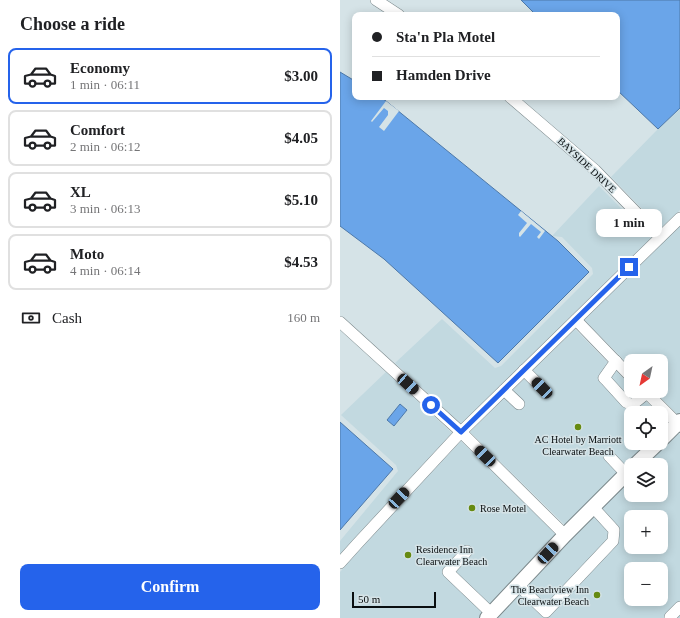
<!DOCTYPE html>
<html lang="en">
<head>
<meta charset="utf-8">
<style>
	:root { --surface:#fff; --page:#f2f2f2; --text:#202124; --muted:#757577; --line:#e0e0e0; --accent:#2563eb }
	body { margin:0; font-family:"Times New Roman",serif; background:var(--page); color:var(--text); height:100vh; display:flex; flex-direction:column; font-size:15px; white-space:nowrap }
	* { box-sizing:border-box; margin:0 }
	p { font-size:13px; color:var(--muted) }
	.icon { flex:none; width:22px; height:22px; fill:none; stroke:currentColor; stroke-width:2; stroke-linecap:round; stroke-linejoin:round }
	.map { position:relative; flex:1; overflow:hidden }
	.sheet { display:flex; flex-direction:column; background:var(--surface); width:340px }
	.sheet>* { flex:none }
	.top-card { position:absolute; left:12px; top:12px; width:268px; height:88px; border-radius:8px; box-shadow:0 2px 10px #0003; display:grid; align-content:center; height:88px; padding:0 20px; background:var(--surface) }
	.needle { width:26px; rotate:213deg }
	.fabs { position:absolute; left:284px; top:354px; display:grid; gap:8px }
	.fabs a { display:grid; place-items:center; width:44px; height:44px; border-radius:8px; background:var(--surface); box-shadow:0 2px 10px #0003; font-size:20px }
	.scale { position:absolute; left:12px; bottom:10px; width:84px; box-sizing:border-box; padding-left:4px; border:2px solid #090e10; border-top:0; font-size:11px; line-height:14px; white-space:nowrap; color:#090e10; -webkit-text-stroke:3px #d5e3e7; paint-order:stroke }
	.end { position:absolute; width:18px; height:18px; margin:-9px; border:5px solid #2563eb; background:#fff; box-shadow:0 0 0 2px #fff }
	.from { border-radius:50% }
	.bubble { position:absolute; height:28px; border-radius:8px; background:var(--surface); box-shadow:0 2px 10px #0003; font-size:13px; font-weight:600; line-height:28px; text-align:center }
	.car { position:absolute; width:12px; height:24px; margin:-12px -6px; border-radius:5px; box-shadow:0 0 3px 1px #0007; background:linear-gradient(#222 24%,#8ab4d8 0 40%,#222 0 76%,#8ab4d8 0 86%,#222 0) }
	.top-card b { display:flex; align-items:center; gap:14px; height:38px; font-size:15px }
	.top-card b+b { border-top:1px solid var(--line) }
	.top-card i { width:10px; height:10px; background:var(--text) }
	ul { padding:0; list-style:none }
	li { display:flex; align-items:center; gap:12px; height:56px; margin:0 8px 6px; padding:0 12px; border:2px solid var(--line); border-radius:8px }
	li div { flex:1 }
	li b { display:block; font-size:15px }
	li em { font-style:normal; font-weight:600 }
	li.active { border-color:var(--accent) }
	li>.icon { width:36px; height:36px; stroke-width:1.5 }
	h2 { padding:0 20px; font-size:18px; line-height:48px }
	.pay { display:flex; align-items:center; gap:10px; height:44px; padding:0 20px; font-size:15px }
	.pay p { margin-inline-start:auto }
	.action { display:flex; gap:8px; margin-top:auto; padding:8px 20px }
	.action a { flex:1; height:46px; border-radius:8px; background:var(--accent); color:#fff; font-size:16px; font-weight:600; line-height:46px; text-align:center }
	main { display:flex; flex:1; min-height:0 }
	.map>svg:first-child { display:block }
	.built { fill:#c2d9e0; fill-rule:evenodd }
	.water { fill:#6aa5e9; stroke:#4d78a8 }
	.pier { fill:#d5e3e7 }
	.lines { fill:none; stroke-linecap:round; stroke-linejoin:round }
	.minor-casing { stroke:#7b888b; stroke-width:12 }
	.major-casing { stroke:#7b888b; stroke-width:16 }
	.minor { stroke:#fff; stroke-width:11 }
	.major { stroke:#fff; stroke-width:14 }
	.route { stroke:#2563eb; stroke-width:5 }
	.poi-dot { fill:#668a11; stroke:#d5e3e7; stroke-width:1.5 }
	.labels { text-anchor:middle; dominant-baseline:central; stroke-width:3; stroke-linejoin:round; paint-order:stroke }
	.street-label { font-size:10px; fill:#090e10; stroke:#d5e3e7 }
	.poi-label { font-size:10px; fill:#090e10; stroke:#d5e3e7; text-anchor:start }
</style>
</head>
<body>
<main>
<section class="sheet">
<h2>Choose a ride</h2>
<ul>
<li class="active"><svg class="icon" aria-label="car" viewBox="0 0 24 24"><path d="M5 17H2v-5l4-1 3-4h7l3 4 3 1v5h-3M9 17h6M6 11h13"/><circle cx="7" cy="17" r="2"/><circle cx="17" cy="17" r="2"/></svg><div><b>Economy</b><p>1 min · 06:11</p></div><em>$3.00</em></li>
<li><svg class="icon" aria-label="car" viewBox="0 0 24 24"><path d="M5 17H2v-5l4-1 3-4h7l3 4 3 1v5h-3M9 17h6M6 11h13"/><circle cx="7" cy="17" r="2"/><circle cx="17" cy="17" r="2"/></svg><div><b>Comfort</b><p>2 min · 06:12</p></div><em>$4.05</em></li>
<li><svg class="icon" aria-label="car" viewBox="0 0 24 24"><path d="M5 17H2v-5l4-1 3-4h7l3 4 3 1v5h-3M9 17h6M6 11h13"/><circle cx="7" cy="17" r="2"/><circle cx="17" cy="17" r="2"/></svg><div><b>XL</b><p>3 min · 06:13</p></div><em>$5.10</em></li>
<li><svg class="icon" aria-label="car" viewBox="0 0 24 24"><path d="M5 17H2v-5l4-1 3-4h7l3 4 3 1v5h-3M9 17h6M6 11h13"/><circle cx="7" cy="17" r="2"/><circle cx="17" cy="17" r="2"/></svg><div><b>Moto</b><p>4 min · 06:14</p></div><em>$4.53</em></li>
</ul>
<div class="pay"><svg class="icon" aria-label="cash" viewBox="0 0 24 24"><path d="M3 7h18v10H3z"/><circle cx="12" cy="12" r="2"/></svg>Cash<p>160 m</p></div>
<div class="action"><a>Confirm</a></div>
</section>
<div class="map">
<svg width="340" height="618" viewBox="0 0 340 618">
	<rect width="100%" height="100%" fill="#d5e3e7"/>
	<g class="built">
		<path d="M340,109V210L321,228L271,177L318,129Z"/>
		<path d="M259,186L311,238L121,424L55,363L102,319L155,368L161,366L253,274L252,268L222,237L212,236Z"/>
		<path d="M340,226V413L338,415L314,391H321V361H291V367L244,320Z"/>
		<path d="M235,329L291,386V391H296L317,413H291V443H309L226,526L130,432Z"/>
		<path d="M46,372L112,433L0,554V541L58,471L56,465L1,415Z"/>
		<path d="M337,432L340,435V618H155L229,539L291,478V495H321V465H304ZM291,517H321V547H291ZM291,569H321V599H291Z"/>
		<path d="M121,441L217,535L139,618H0V572L22,547Z"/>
	</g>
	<g class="water">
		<path d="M181,0H340V108L318,129L277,90V15H196Z"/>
		<path d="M0,72L15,81V97H40L46,101L218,241L249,272L158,363L44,259L0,226Z"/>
		<path d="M60,404L67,410L54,426L47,420Z"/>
		<path d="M0,422L53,469L0,530Z"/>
	</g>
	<g class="pier">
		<path d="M46,101L59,111L44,131L39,127L48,115V111L44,108L32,122L31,121Z"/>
		<path d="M181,211L205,231L199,239L197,237L201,232L191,224L180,237L179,236V233L187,223L178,215Z"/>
	</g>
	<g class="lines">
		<defs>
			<g id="minor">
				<path d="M36,0L59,15"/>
				<path d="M170,97L255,170L320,237"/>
				<path d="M236,320L291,377"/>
				<path d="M0,322L121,432L225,535"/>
				<path d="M276,361L264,378L266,380L286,402L292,405L307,393"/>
				<path d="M184,370L202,388"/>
				<path d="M164,390L179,404"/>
				<path d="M305,391L340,426"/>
				<path d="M269,456L286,474"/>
				<path d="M127,551L108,572L151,613"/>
				<path d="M0,563L18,543L121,432L340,218"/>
				<path d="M178,585L206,612L273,541L274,530L253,507"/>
				<path d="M330,617L340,607"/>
			</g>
			<g id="major">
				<path d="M321,440L340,421"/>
				<path d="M295,465L318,443"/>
				<path d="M147,618L225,535L291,469"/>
			</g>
		</defs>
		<use href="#minor" class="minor-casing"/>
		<use href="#major" class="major-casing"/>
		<use href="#minor" class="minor"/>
		<use href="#major" class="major"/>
	</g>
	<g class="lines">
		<path class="route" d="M91,405L121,432L289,267"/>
	</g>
	<g class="poi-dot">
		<circle cx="238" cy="427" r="4"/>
		<circle cx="132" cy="508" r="4"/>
		<circle cx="68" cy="555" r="4"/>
		<circle cx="257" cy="595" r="4"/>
	</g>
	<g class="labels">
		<g class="street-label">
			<text transform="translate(247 165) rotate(43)">BAYSIDE DRIVE</text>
		</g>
		<g class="poi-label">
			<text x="238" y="439" text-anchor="middle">AC Hotel by Marriott<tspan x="238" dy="12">Clearwater Beach</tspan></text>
			<text x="140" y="508">Rose Motel</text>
			<text x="76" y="549">Residence Inn<tspan x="76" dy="12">Clearwater Beach</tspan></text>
			<text x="249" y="589" text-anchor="end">The Beachview Inn<tspan x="249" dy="12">Clearwater Beach</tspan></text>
		</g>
	</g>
</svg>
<div class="fabs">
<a><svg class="needle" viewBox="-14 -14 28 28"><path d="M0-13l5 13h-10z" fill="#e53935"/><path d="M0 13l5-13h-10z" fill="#757577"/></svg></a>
<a><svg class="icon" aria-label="locate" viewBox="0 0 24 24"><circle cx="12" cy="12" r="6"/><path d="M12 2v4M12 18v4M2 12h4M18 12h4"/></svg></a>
<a><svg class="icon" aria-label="layers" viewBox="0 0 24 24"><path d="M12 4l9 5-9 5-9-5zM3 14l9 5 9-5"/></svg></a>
<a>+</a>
<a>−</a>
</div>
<div class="scale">50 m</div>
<i class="end from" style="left:91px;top:405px"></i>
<i class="end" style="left:289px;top:267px"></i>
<div class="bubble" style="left:256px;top:209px;width:66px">1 min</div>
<i class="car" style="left:68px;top:384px;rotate:132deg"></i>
<i class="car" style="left:202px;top:388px;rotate:316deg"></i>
<i class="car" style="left:145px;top:456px;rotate:314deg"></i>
<i class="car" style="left:59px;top:498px;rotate:43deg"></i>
<i class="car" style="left:208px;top:553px;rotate:43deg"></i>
<div class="top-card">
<b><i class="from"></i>Sta'n Pla Motel</b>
<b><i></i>Hamden Drive</b>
</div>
</div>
</main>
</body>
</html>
